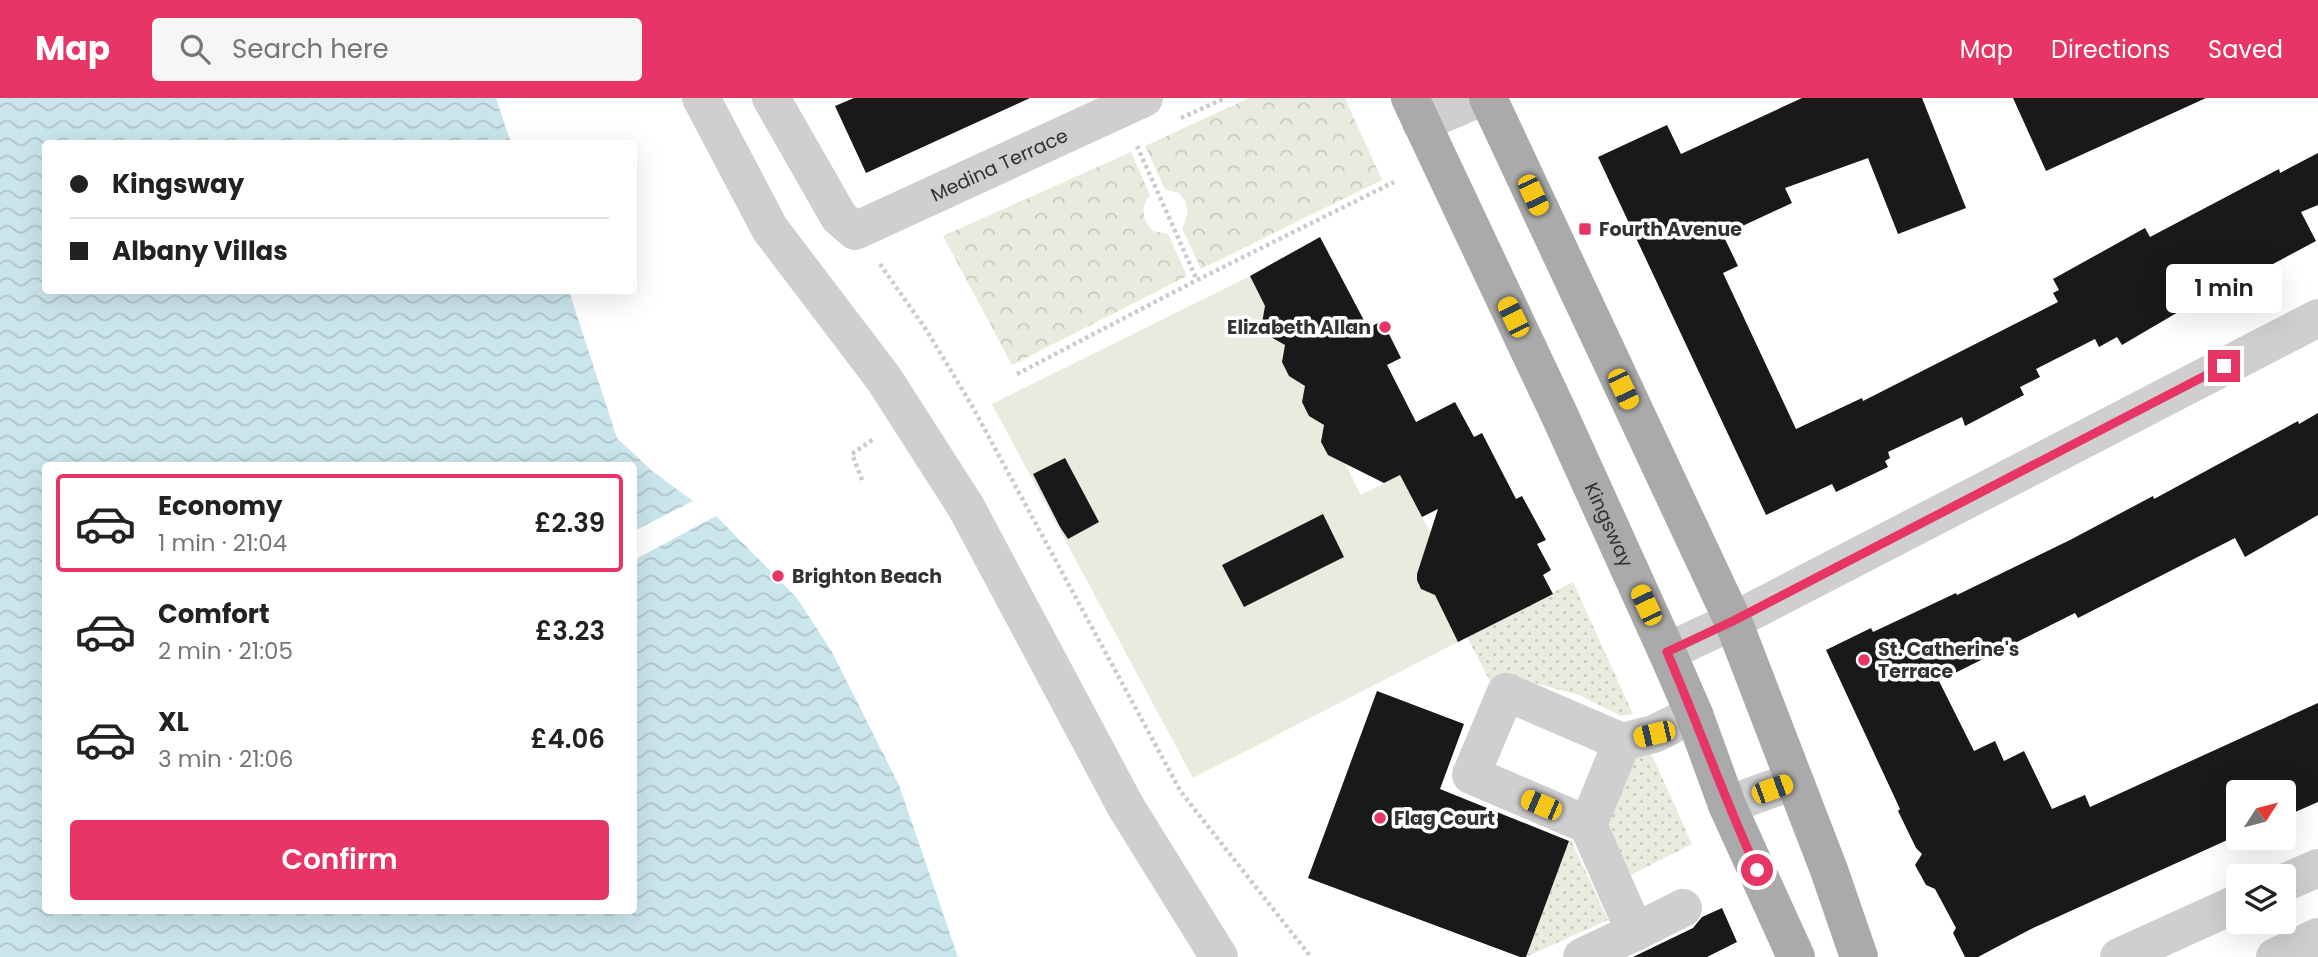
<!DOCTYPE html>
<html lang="en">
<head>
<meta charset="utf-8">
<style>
	:root { --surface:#fff; --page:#f6f6f6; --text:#222; --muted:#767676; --line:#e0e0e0; --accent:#e73666 }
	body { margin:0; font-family:Poppins,sans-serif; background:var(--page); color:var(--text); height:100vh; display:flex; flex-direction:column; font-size:26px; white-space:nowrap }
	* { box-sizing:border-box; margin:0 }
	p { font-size:23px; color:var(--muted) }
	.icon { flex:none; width:38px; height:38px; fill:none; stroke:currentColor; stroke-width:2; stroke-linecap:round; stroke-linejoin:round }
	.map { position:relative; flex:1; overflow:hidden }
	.side { position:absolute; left:42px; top:364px; width:595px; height:452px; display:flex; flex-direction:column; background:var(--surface); border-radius:7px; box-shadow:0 7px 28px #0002 }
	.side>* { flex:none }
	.banner { position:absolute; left:42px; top:42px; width:595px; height:154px; border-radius:7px; box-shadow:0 7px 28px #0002; display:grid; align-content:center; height:154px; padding:0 28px; background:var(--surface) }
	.needle { width:46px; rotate:54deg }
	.tools { position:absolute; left:2226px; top:682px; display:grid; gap:14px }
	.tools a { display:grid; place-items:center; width:70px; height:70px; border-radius:7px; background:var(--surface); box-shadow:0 7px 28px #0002; font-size:35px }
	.end { position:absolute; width:32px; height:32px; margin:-16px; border:9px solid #e73666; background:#fff; box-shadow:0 0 0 4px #fff }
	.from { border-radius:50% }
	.bubble { position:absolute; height:49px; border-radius:7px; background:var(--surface); box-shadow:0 7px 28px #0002; font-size:23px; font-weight:600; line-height:49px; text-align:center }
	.car { position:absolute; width:21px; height:42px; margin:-21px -10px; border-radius:9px; box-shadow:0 0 5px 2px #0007; background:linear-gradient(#f5c518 24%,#345 0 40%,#f5c518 0 76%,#345 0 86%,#f5c518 0) }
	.banner b { display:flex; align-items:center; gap:24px; height:66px; font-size:26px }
	.banner b+b { border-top:2px solid var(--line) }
	.banner i { width:18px; height:18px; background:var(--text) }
	ul { padding:12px 0 0; list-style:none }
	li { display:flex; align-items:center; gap:21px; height:98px; margin:0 14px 10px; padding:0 14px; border:4px solid transparent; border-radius:7px }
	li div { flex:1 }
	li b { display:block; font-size:26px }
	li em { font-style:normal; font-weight:600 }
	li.on { border-color:var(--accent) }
	li>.icon { width:63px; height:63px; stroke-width:1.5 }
	.action { display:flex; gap:14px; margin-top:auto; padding:14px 28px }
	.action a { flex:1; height:80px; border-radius:7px; background:var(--accent); color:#fff; font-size:28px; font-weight:600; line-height:80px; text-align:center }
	header { display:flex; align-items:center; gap:42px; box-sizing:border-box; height:98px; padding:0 35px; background:var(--accent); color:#fff }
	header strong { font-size:33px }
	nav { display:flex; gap:38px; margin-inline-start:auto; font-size:24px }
	.search { width:490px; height:63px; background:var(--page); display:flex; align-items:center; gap:18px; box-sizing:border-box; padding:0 24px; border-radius:7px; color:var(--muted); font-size:26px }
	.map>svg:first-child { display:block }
	.grass { fill:url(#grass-dots) }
	.park { fill:url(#park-crowns) }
	.garden { fill:#e8ebdd }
	.water { fill:url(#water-waves) }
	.building { fill:#191919 }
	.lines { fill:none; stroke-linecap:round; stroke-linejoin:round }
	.path { stroke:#ccc; stroke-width:4.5; stroke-dasharray:3.5 3.5; stroke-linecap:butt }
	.minor { stroke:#cfcfcf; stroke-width:38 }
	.major { stroke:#aaa; stroke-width:38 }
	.route { stroke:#e73666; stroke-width:9 }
	.poi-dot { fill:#e73666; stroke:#fff; stroke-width:2.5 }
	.labels { text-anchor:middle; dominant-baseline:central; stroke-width:7; stroke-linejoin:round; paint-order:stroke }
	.street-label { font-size:19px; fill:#323232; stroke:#fff }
	.poi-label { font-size:19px; font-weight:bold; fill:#323232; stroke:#fff; text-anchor:start }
</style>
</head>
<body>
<header>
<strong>Map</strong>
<div class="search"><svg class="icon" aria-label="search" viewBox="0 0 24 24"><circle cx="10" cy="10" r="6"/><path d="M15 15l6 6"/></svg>Search here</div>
<nav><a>Map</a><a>Directions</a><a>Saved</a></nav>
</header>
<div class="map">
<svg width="2318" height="859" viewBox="0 0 2318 859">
	<defs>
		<pattern id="grass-dots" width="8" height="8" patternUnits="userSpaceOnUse" patternTransform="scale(1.75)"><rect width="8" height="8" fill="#e8ebdd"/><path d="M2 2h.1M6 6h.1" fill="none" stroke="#c7cabe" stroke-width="1.8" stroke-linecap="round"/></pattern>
		<pattern id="park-crowns" width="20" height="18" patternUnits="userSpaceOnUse" patternTransform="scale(1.75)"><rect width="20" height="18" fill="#e8ebdd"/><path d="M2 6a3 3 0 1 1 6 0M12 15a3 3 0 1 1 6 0" fill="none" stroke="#c7cabe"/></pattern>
		<pattern id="water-waves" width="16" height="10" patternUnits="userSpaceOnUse" patternTransform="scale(1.75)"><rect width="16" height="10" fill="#cae5ec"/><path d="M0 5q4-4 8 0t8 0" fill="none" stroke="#aec5cb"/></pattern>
	</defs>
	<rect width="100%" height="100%" fill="#fff"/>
	<g class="grass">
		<path d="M1573,484L1633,616L1621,618L1579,597L1531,584L1492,587L1467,539Z"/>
		<path d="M1650,653L1692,746L1631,777L1608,728L1631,664Z"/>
		<path d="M1570,740L1608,822L1526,859Z"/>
	</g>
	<g class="park">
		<path d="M1249,0H1345L1382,82L1201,171L1182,130C1190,117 1189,106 1179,95L1165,91L1145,48Z"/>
		<path d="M1131,54L1150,97C1140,109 1142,121 1153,133L1168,136L1187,178L1012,267L943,138Z"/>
	</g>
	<path class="garden" d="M1250,178L1361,397L1400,377L1441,455L1458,544L1193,680L992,306Z"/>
	<path class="water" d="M0,0H496L511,45L46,46V192L569,193L617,340L652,373L693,403L634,433V368H46V812H634V462L716,418L797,500L832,554L899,687L958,859H0Z"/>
	<g class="building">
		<path d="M854,0H1030L866,75L835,8Z"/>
		<path d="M1802,0H1922L1966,110L1898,136L1868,60L1785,90L1792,105L1723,137L1738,168L1723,175L1796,331L1862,300L1863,303L2058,204L2053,195L2059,192L2053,181L2145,130L2150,139L2279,71L2280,75L2318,55V107L2301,114L2316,143L2228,190L2226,186L2122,247L2117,239L2099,249L2095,241L2036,271L2040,279L2020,289L2024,297L1965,328L1962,319L1888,354L1890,360L1885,363L1888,369L1836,394L1832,386L1766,417L1598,59L1667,27L1681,56Z"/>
		<path d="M2013,0H2206L2046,73Z"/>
		<path d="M1320,139L1368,230L1382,223L1390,238L1401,260L1387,267L1416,324L1455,304L1474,339L1482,335L1516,401L1522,398L1546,442L1537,446L1551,472L1543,477L1553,496L1458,544L1435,497L1421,491L1417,482V476L1438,411L1422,419L1400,377L1384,385L1328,357L1321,344L1324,327L1309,318L1302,304L1305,288L1289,278L1282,264L1285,247L1269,238L1262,225L1265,208L1250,178Z"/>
		<path d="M2318,315V417L2245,459L2235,440L2078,520L2075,515L1939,583L1974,653L1995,643L2004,663L2024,653L2052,711L2085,697L2090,709L2318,605V704L2284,719V695H2238V740L2235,741L2234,739L2031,831L1978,859H1965L1953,835L1956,830L1935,791L1926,787L1915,767L1922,756L1916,750L1898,713L1900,711L1826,552L1871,530L1873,534L1956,495L1957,497L2070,442L2153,398L2154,401L2298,323L2299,326Z"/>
		<path d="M1065,360L1099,424L1068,441L1060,429L1033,376Z"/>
		<path d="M1323,416L1344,459L1244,509L1222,467Z"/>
		<path d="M1377,593L1464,626L1440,691L1569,743L1526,859H1520L1308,780Z"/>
		<path d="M1722,810L1737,844L1707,859H1633L1693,830L1702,819Z"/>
	</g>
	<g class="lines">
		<g class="path">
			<path d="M1181,20L1225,0"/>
			<path d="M1137,48L1197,182L1394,84"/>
			<path d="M880,166L927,233L971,306L1181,694L1311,859"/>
			<path d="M1017,276L1197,182"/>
			<path d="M862,382L852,356L875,340"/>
		</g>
		<g class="minor">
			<path d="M701,0L770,131L884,281L966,409L1126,709L1219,859"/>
			<path id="s1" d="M771,0L839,119L855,133L1144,0"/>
			<path d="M1421,25L1480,0"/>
			<path d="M1667,554L1733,523L2318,220"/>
			<path d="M1727,707L1794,683"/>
			<path d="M1588,727L1471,677L1506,594L1622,644"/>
			<path d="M2284,785L2318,770"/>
			<path d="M1635,834L1683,810"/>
			<path d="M1582,859L1635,834L1588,727L1622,644L1654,636L1694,616"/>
			<path d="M2119,859L2238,805"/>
			<path d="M2275,859L2318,839"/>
		</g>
		<g class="major">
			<path id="s2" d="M1410,0L1559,316L1667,554L1694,616L1727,707L1796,859"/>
			<path d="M1488,0L1733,523L1829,772L1859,859"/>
		</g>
	</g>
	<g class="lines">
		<path class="route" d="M1757,772C1724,700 1698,626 1667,554L1733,523L2224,268"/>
	</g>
	<g class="poi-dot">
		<rect x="1578" y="124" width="14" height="14" rx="3.5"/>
		<circle cx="1385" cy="229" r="7"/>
		<circle cx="778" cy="478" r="7"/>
		<circle cx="1864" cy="562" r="7"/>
		<circle cx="1380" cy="720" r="7"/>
	</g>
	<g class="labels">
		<g class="street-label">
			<text stroke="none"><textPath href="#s1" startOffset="317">Medina Terrace</textPath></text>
			<text stroke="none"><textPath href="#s2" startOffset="471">Kingsway</textPath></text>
		</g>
		<g class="poi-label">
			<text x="1599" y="131">Fourth Avenue</text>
			<text x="1371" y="229" text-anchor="end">Elizabeth Allan</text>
			<text x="792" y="478">Brighton Beach</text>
			<text x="1878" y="551">St. Catherine's<tspan x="1878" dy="22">Terrace</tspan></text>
			<text x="1394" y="720">Flag Court</text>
		</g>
	</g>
</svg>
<div class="tools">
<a><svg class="needle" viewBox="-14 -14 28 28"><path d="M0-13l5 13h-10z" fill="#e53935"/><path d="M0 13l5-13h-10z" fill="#767676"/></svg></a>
<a><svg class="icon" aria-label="layers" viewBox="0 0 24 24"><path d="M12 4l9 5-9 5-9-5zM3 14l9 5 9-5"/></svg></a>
</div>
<i class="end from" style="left:1757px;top:772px"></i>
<i class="end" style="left:2224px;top:268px"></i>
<div class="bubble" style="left:2166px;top:166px;width:116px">1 min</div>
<i class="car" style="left:1533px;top:97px;rotate:155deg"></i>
<i class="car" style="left:1513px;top:219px;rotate:334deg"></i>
<i class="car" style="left:1623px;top:291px;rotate:155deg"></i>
<i class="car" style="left:1646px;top:507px;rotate:335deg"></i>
<i class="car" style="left:1654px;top:636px;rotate:257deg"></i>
<i class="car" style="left:1772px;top:691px;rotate:70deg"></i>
<i class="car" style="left:1541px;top:707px;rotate:293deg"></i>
<div class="banner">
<b><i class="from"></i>Kingsway</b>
<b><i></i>Albany Villas</b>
</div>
<section class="side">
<ul>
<li class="on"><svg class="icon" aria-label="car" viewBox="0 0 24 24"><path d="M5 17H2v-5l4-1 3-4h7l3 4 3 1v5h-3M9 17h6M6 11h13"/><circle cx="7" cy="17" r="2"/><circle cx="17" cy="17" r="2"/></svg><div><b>Economy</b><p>1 min · 21:04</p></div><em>£2.39</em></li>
<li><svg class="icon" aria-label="car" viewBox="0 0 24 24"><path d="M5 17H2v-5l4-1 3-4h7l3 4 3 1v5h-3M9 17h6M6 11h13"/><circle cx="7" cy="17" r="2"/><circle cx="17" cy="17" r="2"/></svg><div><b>Comfort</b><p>2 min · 21:05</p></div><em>£3.23</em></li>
<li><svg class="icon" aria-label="car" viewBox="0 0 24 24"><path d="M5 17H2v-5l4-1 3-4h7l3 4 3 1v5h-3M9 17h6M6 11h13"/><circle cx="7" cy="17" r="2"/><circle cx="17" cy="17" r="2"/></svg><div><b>XL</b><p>3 min · 21:06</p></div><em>£4.06</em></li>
</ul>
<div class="action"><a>Confirm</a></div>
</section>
</div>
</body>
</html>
